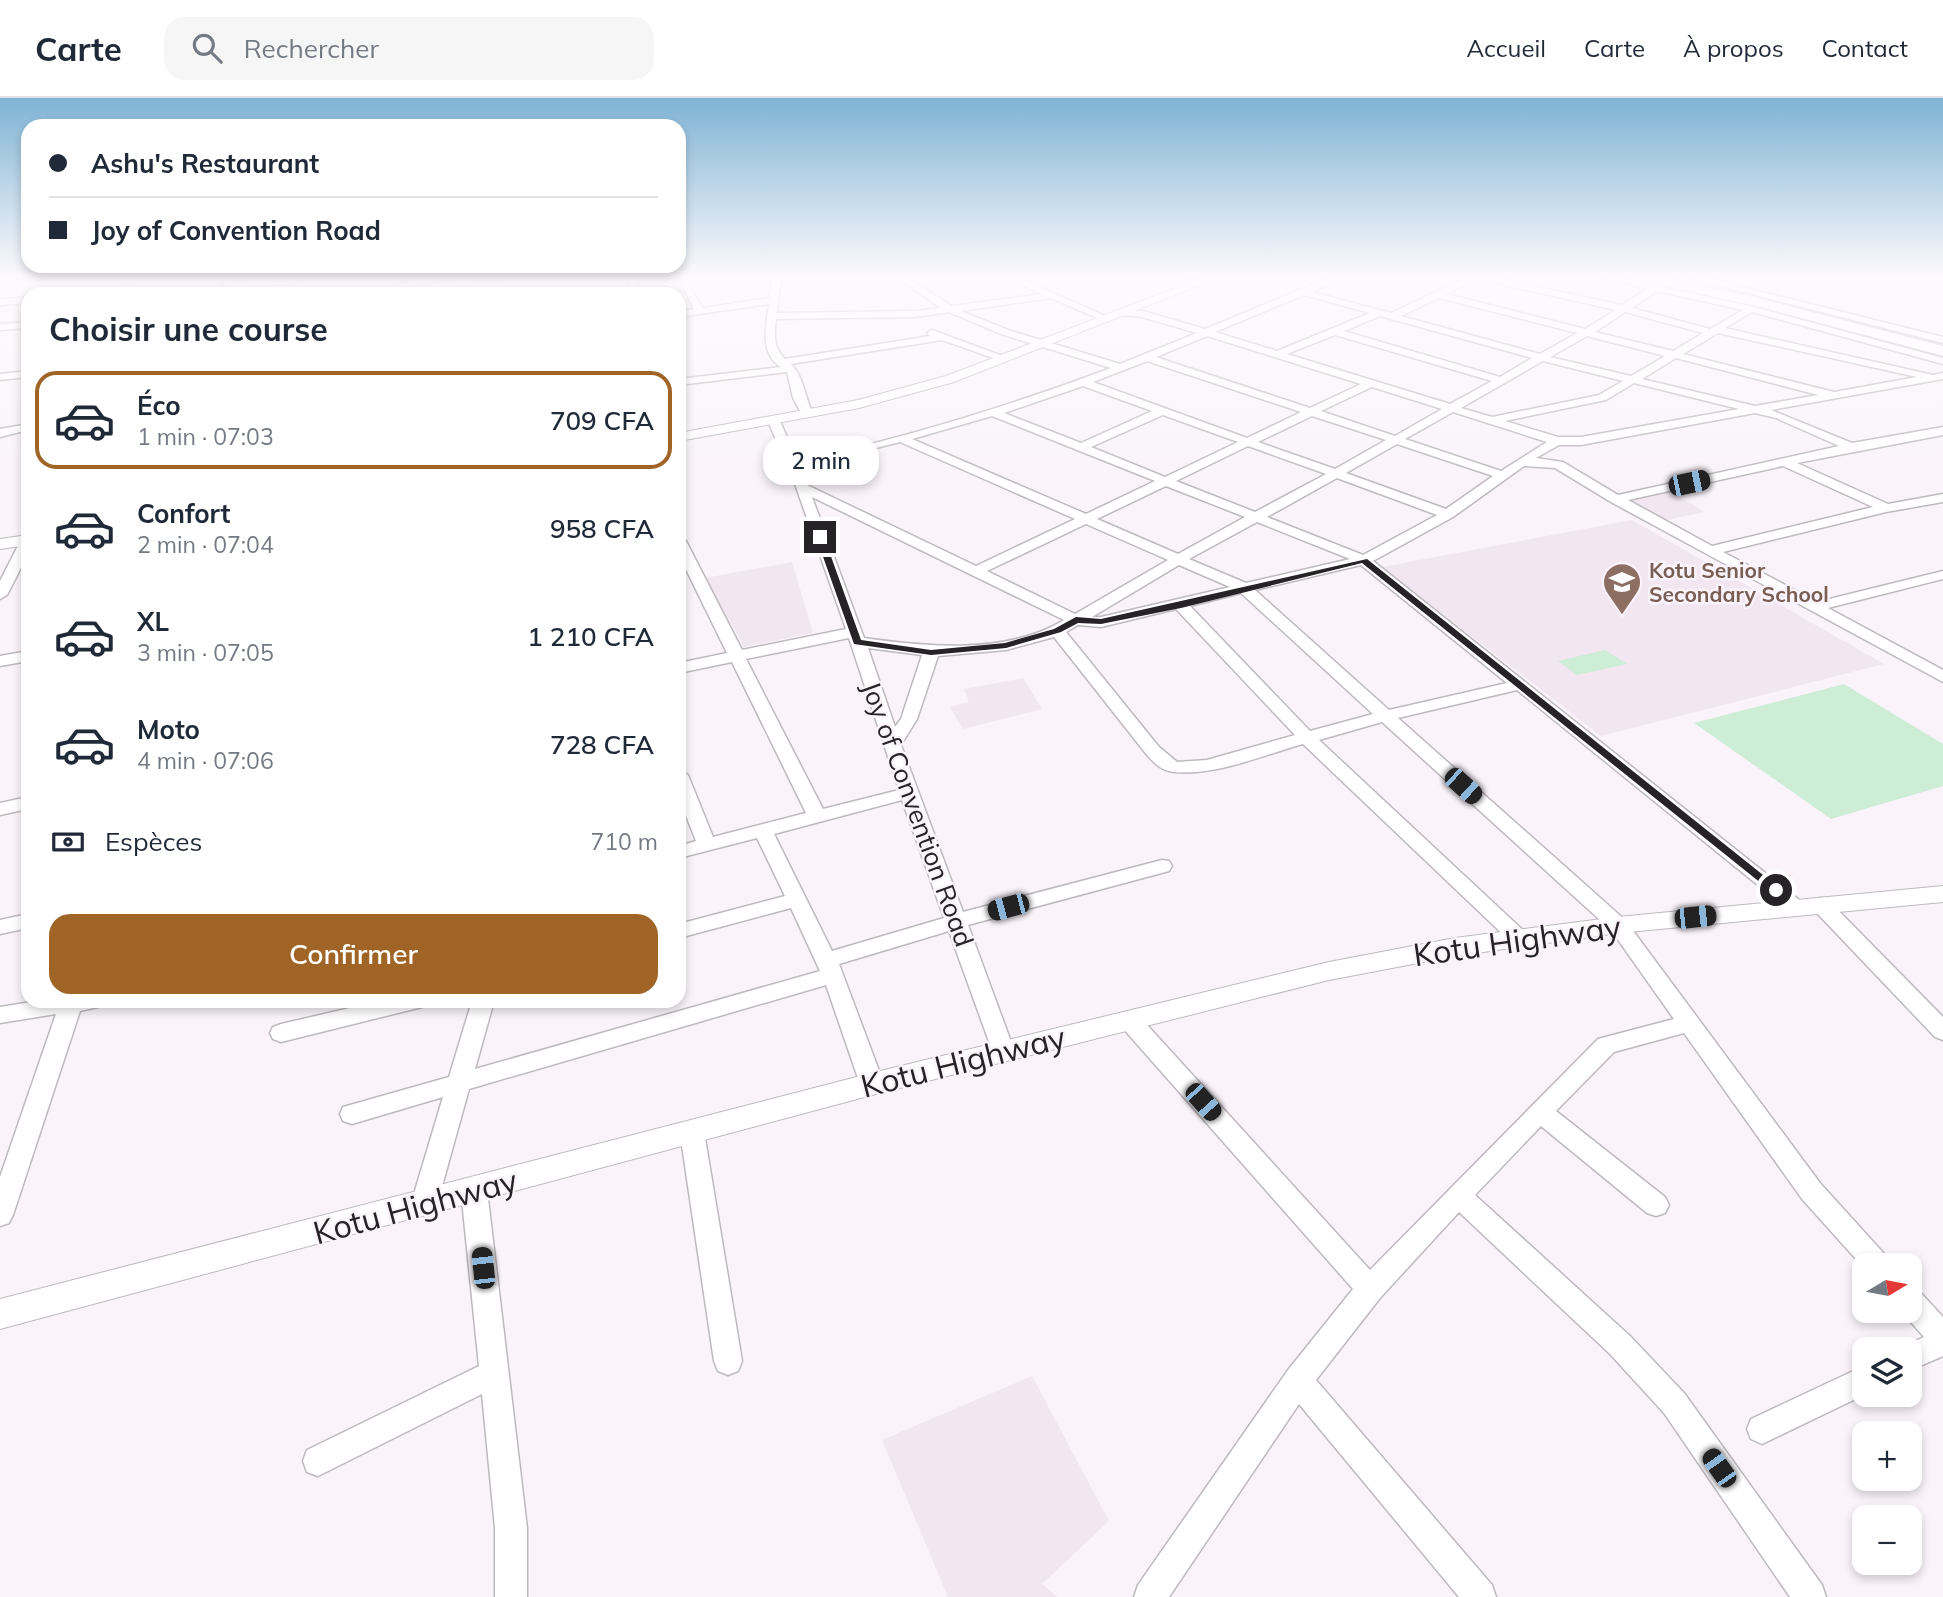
<!DOCTYPE html>
<html lang="fr">
<head>
<meta charset="utf-8">
<style>
	:root { --surface:#fff; --page:#f6f6f7; --text:#1f2937; --muted:#747a83; --line:#e0e1e3; --accent:#a06526 }
	body { margin:0; font-family:Mulish,sans-serif; background:var(--page); color:var(--text); height:100vh; display:flex; flex-direction:column; font-size:26px; white-space:nowrap }
	* { box-sizing:border-box; margin:0 }
	p { font-size:23px; color:var(--muted) }
	.icon { flex:none; width:38px; height:38px; fill:none; stroke:currentColor; stroke-width:2; stroke-linecap:round; stroke-linejoin:round }
	.map { position:relative; flex:1; overflow:hidden }
	.details { position:absolute; left:21px; top:189px; width:665px; height:721px; display:flex; flex-direction:column; background:var(--surface); border-radius:21px; box-shadow:0 4px 10px #0003 }
	.details>* { flex:none }
	.top-card { position:absolute; left:21px; top:21px; width:665px; height:154px; border-radius:21px; box-shadow:0 4px 10px #0003; display:grid; align-content:center; height:154px; padding:0 28px; background:var(--surface) }
	.needle { width:46px; rotate:80deg }
	.tools { position:absolute; left:1852px; top:1155px; display:grid; gap:14px }
	.tools a { display:grid; place-items:center; width:70px; height:70px; border-radius:14px; background:var(--surface); box-shadow:0 4px 10px #0003; font-size:35px }
	.end { position:absolute; width:32px; height:32px; margin:-16px; border:9px solid #252325; background:#fff; box-shadow:0 0 0 4px #fff }
	.from { border-radius:50% }
	.bubble { position:absolute; height:49px; border-radius:21px; background:var(--surface); box-shadow:0 4px 10px #0003; font-size:23px; font-weight:600; line-height:49px; text-align:center }
	.car { position:absolute; width:21px; height:42px; margin:-21px -10px; border-radius:9px; box-shadow:0 0 5px 2px #0007; background:linear-gradient(#222 24%,#8ab4d8 0 40%,#222 0 76%,#8ab4d8 0 86%,#222 0) }
	.top-card b { display:flex; align-items:center; gap:24px; height:66px; font-size:26px }
	.top-card b+b { border-top:2px solid var(--line) }
	.top-card i { width:18px; height:18px; background:var(--text) }
	ul { padding:0; list-style:none }
	li { display:flex; align-items:center; gap:21px; height:98px; margin:0 14px 10px; padding:0 14px; border:4px solid transparent; border-radius:21px }
	li div { flex:1 }
	li b { display:block; font-size:26px }
	li em { font-style:normal; font-weight:600 }
	li.active { border-color:var(--accent) }
	li>.icon { width:63px; height:63px; stroke-width:1.5 }
	h2 { padding:0 28px; font-size:32px; line-height:84px }
	.pay { display:flex; align-items:center; gap:18px; height:77px; padding:0 28px; font-size:26px }
	.pay p { margin-inline-start:auto }
	.primary-button { display:flex; gap:14px; margin-top:auto; padding:14px 28px }
	.primary-button a { flex:1; height:80px; border-radius:21px; background:var(--accent); color:#fff; font-size:28px; font-weight:600; line-height:80px; text-align:center }
	header { display:flex; align-items:center; gap:42px; box-sizing:border-box; height:98px; padding:0 35px; background:var(--surface); border-bottom:2px solid var(--line) }
	header strong { font-size:33px }
	nav { display:flex; gap:38px; margin-inline-start:auto; font-size:24px }
	.search { width:490px; height:63px; background:var(--page); display:flex; align-items:center; gap:18px; box-sizing:border-box; padding:0 24px; border-radius:21px; color:var(--muted); font-size:26px }
	.map>svg:first-child { display:block }
	.built { fill:#f2e6f1 }
	.green { fill:#cdedd6 }
	.lines { fill:none; stroke-linecap:round; stroke-linejoin:round }
	.minor-casing { stroke:#beb9be; stroke-width:3 }
	.tertiary-casing { stroke:#beb9be; stroke-width:2 }
	.primary-casing { stroke:#beb9be; stroke-width:2 }
	.minor { fill:#fff; fill-rule:evenodd }
	.tertiary { fill:#fff; fill-rule:evenodd }
	.primary { fill:#fff; fill-rule:evenodd }
	.route { fill:#252325 }
	.labels { text-anchor:middle; dominant-baseline:central; stroke-width:5; stroke-linejoin:round; paint-order:stroke }
	.far-education-label { font-size:21px; font-weight:bold; fill:#785e54; stroke:#faf4fa; text-anchor:start }
	.street-label { font-size:26px; fill:#252325; stroke:#faf4fa }
	.near-street-label { font-size:32px; fill:#252325; stroke:#faf4fa }
</style>
</head>
<body>
<header>
<strong>Carte</strong>
<div class="search"><svg class="icon" aria-label="search" viewBox="0 0 24 24"><circle cx="10" cy="10" r="6"/><path d="M15 15l6 6"/></svg>Rechercher</div>
<nav><a>Accueil</a><a>Carte</a><a>À propos</a><a>Contact</a></nav>
</header>
<div class="map">
<svg width="1943" height="1499" viewBox="0 0 1943 1499">
	<rect width="100%" height="100%" fill="#faf4fa"/>
	<g class="built">
		<path d="M1668,394L1692,406L1705,414L1666,422L1630,402Z"/>
		<path d="M1632,422L1884,566L1601,638L1382,469Z"/>
		<path d="M792,464L813,535L744,549L705,480Z"/>
		<path d="M1023,580L1042,611L963,631L950,609L969,604L964,591Z"/>
		<path d="M1032,1278L1109,1423L1042,1486L1057,1499H948L882,1342Z"/>
	</g>
	<g class="green">
		<path d="M1605,552L1627,566L1577,577L1558,563Z"/>
		<path d="M1844,586L1943,646V688L1831,721L1694,625Z"/>
	</g>
	<g class="lines">
		<defs>
			<g id="minor">
				<path d="M228,178H237L234,184L296,180L300,183L296,186L228,190L223,187Z"/>
				<path d="M445,178H474L404,189L399,186Z"/>
				<path d="M482,178H530L479,183L478,181Z"/>
				<path d="M625,178H634L642,196H632Z"/>
				<path d="M773,178H781L777,215L915,213L941,210L894,178H904L952,208L1042,196L1003,178H1015L1112,221L1104,223L1051,200L961,213L1008,232L1120,266L1197,235L1142,219L1121,217V213H1143L1205,231L1333,178H1346L1312,194L1391,215L1469,178H1488L1622,207L1647,191L1597,178H1615L1654,187L1664,181L1668,184L1663,189L1754,209L1943,260V266L1752,214L1725,230L1933,277L1943,275V281L1771,312L1852,345L1943,329V337L1797,365L1888,406L1943,396V404L1886,414L1723,454L1817,504L1943,473V481L1828,510L1943,572V584L1611,404L1555,370L1524,368L1453,419L1373,463L1808,809L1805,814H1791L1517,592L1398,620L1625,822L1820,1085L1887,1159L1891,1167H1864V1170L1802,1101L1684,935L1614,954L1556,1013L1665,1099L1669,1107L1665,1115L1656,1118L1647,1115L1541,1028L1475,1097L1630,1238L1684,1295L1822,1487L1826,1499H1790L1664,1315L1610,1256L1459,1114L1380,1200L1316,1282L1492,1487L1496,1499H1459L1299,1306L1169,1499H1134L1138,1487L1288,1272L1353,1191L1121,928L1118,922L1121,916L1129,914L1137,916L1370,1172L1598,941L1674,921L1611,832L1382,624L1319,642L1526,835L1529,840L1526,845L1519,847L1512,845L1303,646C1263,657 1216,678 1174,674C1162,673 1154,665 1147,657L1054,539L1006,552L938,558L917,621L901,647L963,814L1162,762L1169,763L1172,768L1169,773L968,827L1014,952L1011,958L1003,961L995,958L992,952L949,833L839,866L884,986L880,993L872,995L864,993L860,986L826,887L469,991L437,1106L433,1114L424,1117L415,1114L411,1106L443,999L352,1026L343,1023L340,1016L343,1009L449,979L472,903H494L475,971L820,873L791,810L679,840V826L785,798L757,740L679,760V748L696,743L679,700V672L688,677L713,739L806,715L732,564L679,575V565L727,555L679,457V439L686,443L742,552L846,531L796,389L768,323L770,321L780,323L797,363C903,341 1009,308 1111,270L1001,236L949,214L915,219L776,221C774,237 773,249 785,261L930,238L927,235L932,232L1008,260L999,262L942,242L791,266C804,279 805,300 813,316L807,319L803,318L793,300L787,274L679,287V281L781,269C759,256 766,228 769,206L679,219V213L694,211L680,184H686L703,210L769,200ZM1477,181L1616,212L1585,231L1447,196ZM1657,193L1743,212L1710,231L1632,210ZM1304,197L1370,215L1277,253L1215,234ZM1439,200L1577,235L1540,256L1401,218ZM1625,214L1703,235L1673,253L1595,234ZM1380,218L1532,260L1500,279L1344,233ZM1718,235L1917,279L1834,294L1683,256ZM1335,237L1492,283L1450,306L1287,256ZM1207,238L1361,286L1310,310L1156,259ZM1587,238L1665,258L1631,278L1550,259ZM1676,260L1818,297L1755,308L1642,281ZM1147,263L1301,314L1247,340L1093,284ZM1543,263L1623,283L1599,297L1492,319L1461,310ZM1634,285L1739,311L1581,339H1558L1505,323L1606,302ZM1083,288L1152,313L1081,345L1004,315ZM1372,289L1442,311L1395,338L1321,313ZM1453,314L1547,344L1501,373L1405,341ZM1755,315L1776,320L1839,348L1618,397L1563,364L1536,360L1559,347H1581ZM1163,317L1238,344L1165,379L1091,349ZM992,318L1155,383L1086,416L912,341ZM1312,318L1386,342L1335,371L1258,344ZM900,344L1075,421L976,468L807,387L800,369ZM1397,346L1493,378L1446,411L1346,375ZM1248,348L1326,376L1255,414L1176,383ZM1783,368L1873,409L1712,448L1628,402ZM1337,380L1437,417L1363,457L1267,419ZM1166,388L1245,419L1178,456L1097,421ZM812,399L1064,522C1006,557 928,549 864,540ZM1257,424L1350,461L1246,485L1189,461ZM1086,426L1168,462L1075,516L987,473ZM1179,467L1230,489L1101,519H1092ZM1361,467L1507,585L1389,612L1255,492ZM1241,495L1373,616L1310,633L1190,508ZM1176,511L1295,637L1207,662L1177,664L1159,649L1066,534L1078,527L1101,529ZM849,540L899,692L823,711L746,561ZM868,550L922,557L901,621L895,629ZM902,702L944,820L832,853L774,736Z"/>
				<path d="M1167,178H1179L1198,188L1190,190Z"/>
				<path d="M1681,178H1698L1943,239V245Z"/>
				<path d="M131,189L134,190V194L82,196L87,193Z"/>
				<path d="M28,199V205L0,207V201Z"/>
				<path d="M28,224V230L0,232V226Z"/>
				<path d="M28,273V279L0,282V276Z"/>
				<path d="M28,326V332L0,339V331Z"/>
				<path d="M28,438V456L7,497L0,501V483L21,442Z"/>
				<path d="M28,553V563L0,568V558Z"/>
				<path d="M28,699V711L0,717V705Z"/>
				<path d="M1821,800L1828,802L1943,919V942L1935,939L1814,812L1811,807L1814,802Z"/>
				<path d="M28,816V830L0,836V822Z"/>
				<path d="M37,903H101L98,909L80,913L13,1117L9,1125L0,1128V1079L56,916L0,925V909Z"/>
				<path d="M380,903H425L422,909L414,911L281,944L273,941L270,935L273,929L281,926Z"/>
				<path d="M692,1024L701,1027L704,1034L742,1263L738,1273L728,1277L718,1273L714,1263L680,1034L683,1027Z"/>
				<path d="M474,1081L483,1084L487,1092L527,1430V1499H495V1430L482,1296L318,1378L307,1374L303,1363L307,1352L479,1268L461,1092L465,1084Z"/>
				<path d="M1909,1190L1919,1193L1943,1219V1258L1909,1273V1251H1899L1924,1239L1901,1213H1909Z"/>
				<path d="M1864,1268V1297L1762,1346L1751,1341L1747,1331L1751,1321Z"/>
			</g>
			<g id="tertiary">
				<path d="M1207,178H1223L954,284L859,310L679,343V335L858,302L946,278Z"/>
				<path d="M28,437V447L0,451V441Z"/>
				<path d="M1943,788V804L1618,835L1455,858L1329,882L872,997L0,1231V1201L872,975L1329,864L1455,840L1618,819Z"/>
			</g>
			<path id="primary" d="M1630,178H1658L1762,201L1943,248V258L1760,209L1637,182Z"/>
		</defs>
		<use href="#minor" class="minor-casing"/>
		<use href="#tertiary" class="tertiary-casing"/>
		<use href="#primary" class="primary-casing"/>
		<use href="#minor" class="minor"/>
		<use href="#tertiary" class="tertiary"/>
		<use href="#primary" class="primary"/>
	</g>
	<linearGradient id="sky" x2="0" y2="1"><stop stop-color="#7fb3d4"/><stop offset="0.46" stop-color="#fdfafd"/><stop offset="1" stop-color="#fdfafd" stop-opacity="0"/></linearGradient>
	<rect width="1943" height="388" fill="url(#sky)"/>
	<path class="route" d="M820,436L824,439L861,542L931,552L1005,545L1054,531L1076,519L1101,521L1367,461L1782,792L1780,794H1772L1362,465L1181,510L1101,526L1078,525L1061,534L1006,550L931,557L854,546L816,439Z"/>
	<defs>
		<symbol id="school-pin" viewBox="-11 -11 22 30"><path d="M0 17L-7.5 6A9.5 9.5 0 1 1 7.5 6Z" fill="#8d6e63" stroke="#faf4fa"/><path d="M0-5L7-2L0 1L-7-2ZM-4 1L0 2.5L4 1V4Q0 6-4 4Z" fill="#fff"/></symbol>
	</defs>
	<g fill-rule="evenodd">
		<use href="#school-pin" x="1600" y="462" width="44" height="60"/>
	</g>
	<g class="labels">
		<g class="far-education-label">
			<text x="1649" y="472">Kotu Senior<tspan x="1649" dy="24">Secondary School</tspan></text>
		</g>
		<g class="street-label">
			<text transform="translate(918 716) rotate(70)">Joy of Convention Road</text>
		</g>
		<g class="near-street-label">
			<text transform="translate(1517 842) rotate(-8)">Kotu Highway</text>
			<text transform="translate(963 963) rotate(-14)">Kotu Highway</text>
			<text transform="translate(415 1108) rotate(-15)">Kotu Highway</text>
		</g>
	</g>
</svg>
<div class="tools">
<a><svg class="needle" viewBox="-14 -14 28 28"><path d="M0-13l5 13h-10z" fill="#e53935"/><path d="M0 13l5-13h-10z" fill="#747a83"/></svg></a>
<a><svg class="icon" aria-label="layers" viewBox="0 0 24 24"><path d="M12 4l9 5-9 5-9-5zM3 14l9 5 9-5"/></svg></a>
<a>+</a>
<a>−</a>
</div>
<i class="end from" style="left:1776px;top:792px"></i>
<i class="end" style="left:820px;top:439px"></i>
<div class="bubble" style="left:763px;top:338px;width:116px">2 min</div>
<i class="car" style="left:1689px;top:385px;rotate:78deg"></i>
<i class="car" style="left:1463px;top:688px;rotate:132deg"></i>
<i class="car" style="left:1008px;top:809px;rotate:255deg"></i>
<i class="car" style="left:1695px;top:819px;rotate:84deg"></i>
<i class="car" style="left:1203px;top:1004px;rotate:138deg"></i>
<i class="car" style="left:483px;top:1170px;rotate:354deg"></i>
<i class="car" style="left:1719px;top:1370px;rotate:325deg"></i>
<div class="top-card">
<b><i class="from"></i>Ashu's Restaurant</b>
<b><i></i>Joy of Convention Road</b>
</div>
<section class="details">
<h2>Choisir une course</h2>
<ul>
<li class="active"><svg class="icon" aria-label="car" viewBox="0 0 24 24"><path d="M5 17H2v-5l4-1 3-4h7l3 4 3 1v5h-3M9 17h6M6 11h13"/><circle cx="7" cy="17" r="2"/><circle cx="17" cy="17" r="2"/></svg><div><b>Éco</b><p>1 min · 07:03</p></div><em>709 CFA</em></li>
<li><svg class="icon" aria-label="car" viewBox="0 0 24 24"><path d="M5 17H2v-5l4-1 3-4h7l3 4 3 1v5h-3M9 17h6M6 11h13"/><circle cx="7" cy="17" r="2"/><circle cx="17" cy="17" r="2"/></svg><div><b>Confort</b><p>2 min · 07:04</p></div><em>958 CFA</em></li>
<li><svg class="icon" aria-label="car" viewBox="0 0 24 24"><path d="M5 17H2v-5l4-1 3-4h7l3 4 3 1v5h-3M9 17h6M6 11h13"/><circle cx="7" cy="17" r="2"/><circle cx="17" cy="17" r="2"/></svg><div><b>XL</b><p>3 min · 07:05</p></div><em>1 210 CFA</em></li>
<li><svg class="icon" aria-label="car" viewBox="0 0 24 24"><path d="M5 17H2v-5l4-1 3-4h7l3 4 3 1v5h-3M9 17h6M6 11h13"/><circle cx="7" cy="17" r="2"/><circle cx="17" cy="17" r="2"/></svg><div><b>Moto</b><p>4 min · 07:06</p></div><em>728 CFA</em></li>
</ul>
<div class="pay"><svg class="icon" aria-label="cash" viewBox="0 0 24 24"><path d="M3 7h18v10H3z"/><circle cx="12" cy="12" r="2"/></svg>Espèces<p>710 m</p></div>
<div class="primary-button"><a>Confirmer</a></div>
</section>
</div>
</body>
</html>
